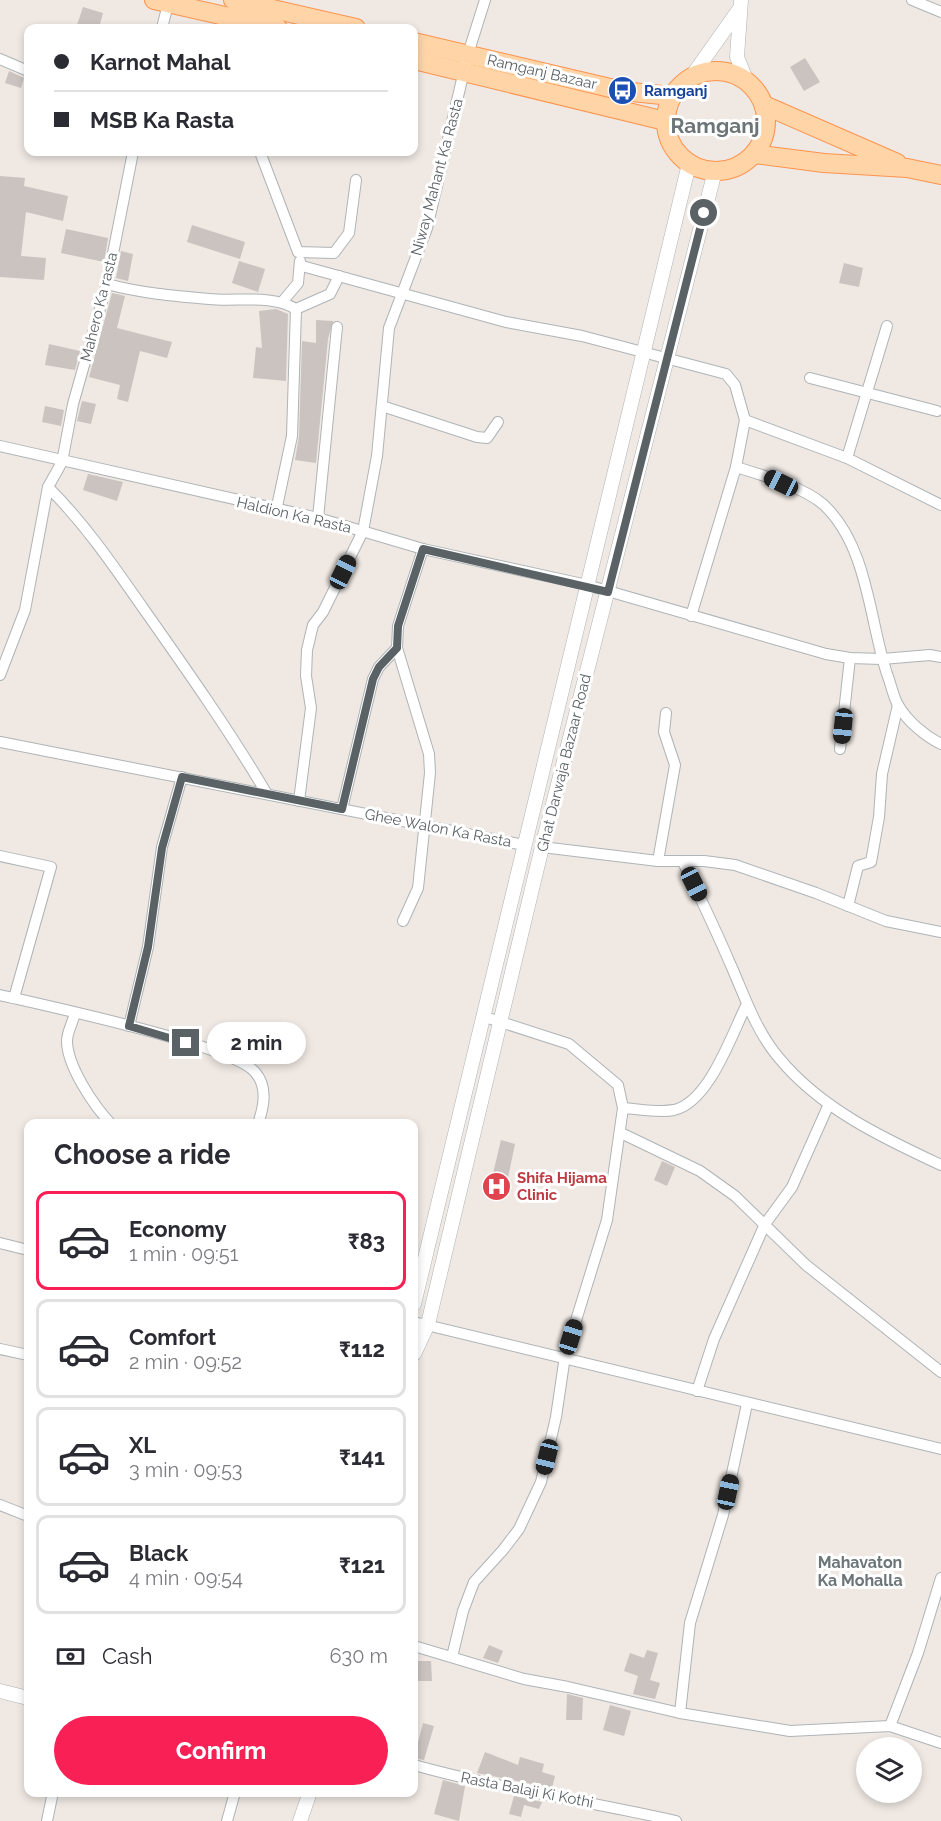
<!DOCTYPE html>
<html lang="en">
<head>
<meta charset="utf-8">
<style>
	:root { --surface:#fff; --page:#f7f7f7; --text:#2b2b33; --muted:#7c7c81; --line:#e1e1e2; --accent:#f82055 }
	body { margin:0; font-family:Raleway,sans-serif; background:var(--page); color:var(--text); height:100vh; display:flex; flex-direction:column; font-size:22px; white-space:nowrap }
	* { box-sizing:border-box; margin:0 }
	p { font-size:20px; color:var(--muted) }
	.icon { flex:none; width:33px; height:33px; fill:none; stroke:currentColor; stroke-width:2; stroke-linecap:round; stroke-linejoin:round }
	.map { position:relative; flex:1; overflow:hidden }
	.panel { position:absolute; left:24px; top:1119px; width:394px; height:678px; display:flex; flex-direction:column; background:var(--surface); border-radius:12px; box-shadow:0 3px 9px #0003 }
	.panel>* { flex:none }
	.guide { position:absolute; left:24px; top:24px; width:394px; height:132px; border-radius:12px; box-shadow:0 3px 9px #0003; display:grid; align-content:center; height:132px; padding:0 30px; background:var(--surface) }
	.controls { position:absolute; left:856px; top:1737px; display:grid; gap:12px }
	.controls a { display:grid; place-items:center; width:66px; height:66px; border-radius:50%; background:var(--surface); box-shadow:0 3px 9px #0003; font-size:30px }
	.end { position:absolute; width:27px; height:27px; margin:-14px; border:8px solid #5b6265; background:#fff; box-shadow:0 0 0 3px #fff }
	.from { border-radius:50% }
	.bubble { position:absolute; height:42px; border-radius:21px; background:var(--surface); box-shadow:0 3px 9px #0003; font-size:20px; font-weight:700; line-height:42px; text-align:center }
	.car { position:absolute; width:18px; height:36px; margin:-18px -9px; border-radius:8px; box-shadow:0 0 4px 2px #0007; background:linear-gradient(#222 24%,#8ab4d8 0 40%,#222 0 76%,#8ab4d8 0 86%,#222 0) }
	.guide b { display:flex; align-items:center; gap:21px; height:57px; font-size:22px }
	.guide b+b { border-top:2px solid var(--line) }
	.guide i { width:15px; height:15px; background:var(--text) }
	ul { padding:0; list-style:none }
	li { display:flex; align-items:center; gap:18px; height:99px; margin:0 12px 9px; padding:0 18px; border:3px solid var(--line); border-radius:12px }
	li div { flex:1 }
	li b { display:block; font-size:22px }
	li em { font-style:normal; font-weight:700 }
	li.selected { border-color:var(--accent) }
	li>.icon { width:54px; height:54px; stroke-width:1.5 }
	h2 { padding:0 30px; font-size:27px; line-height:72px }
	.pay { display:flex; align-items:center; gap:15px; height:66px; padding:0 30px; font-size:22px }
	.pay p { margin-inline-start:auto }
	.button { display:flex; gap:12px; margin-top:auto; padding:12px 30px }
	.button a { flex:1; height:69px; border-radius:36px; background:var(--accent); color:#fff; font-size:24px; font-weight:700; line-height:69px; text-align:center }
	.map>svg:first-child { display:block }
	.building { fill:#cac3c0 }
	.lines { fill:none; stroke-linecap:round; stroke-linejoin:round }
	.minor-casing { stroke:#aeb4b7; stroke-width:12 }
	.tertiary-casing { stroke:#aeb4b7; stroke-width:15 }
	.primary-casing { stroke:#fd934d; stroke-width:20 }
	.minor { stroke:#fff; stroke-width:10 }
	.tertiary { stroke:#fff; stroke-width:14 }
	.primary { stroke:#ffd5a8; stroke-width:18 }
	.route { stroke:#5b6265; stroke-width:8 }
	.labels { text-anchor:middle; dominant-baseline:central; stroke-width:6; stroke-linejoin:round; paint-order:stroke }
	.street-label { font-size:15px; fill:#5b6265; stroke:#fff }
	.transit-label { font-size:15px; font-weight:bold; fill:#164399; stroke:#fff; text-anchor:start }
	.health-label { font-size:15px; font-weight:bold; fill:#be3a42; stroke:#fff; text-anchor:start }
	.neighbourhood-label { font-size:16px; font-weight:bold; fill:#6c7577; stroke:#fff }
	.district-label { font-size:21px; font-weight:bold; fill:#6c7577; stroke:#fff }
</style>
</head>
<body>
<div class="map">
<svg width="941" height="1821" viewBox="0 0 941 1821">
	<rect width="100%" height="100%" fill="#efe8e3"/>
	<g class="building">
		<path d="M83,7L103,13L99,28H76Z"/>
		<path d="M805,58L820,82L804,91L790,67Z"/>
		<path d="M9,71L24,78L21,88L5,83Z"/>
		<path d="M0,176L25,178L24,186L68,196L63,221L26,212L21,256L46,258L44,280L0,277Z"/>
		<path d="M192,225L245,242L240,259L187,242Z"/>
		<path d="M66,229L108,238L104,262L61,253Z"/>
		<path d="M121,251L133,254L128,281L116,278Z"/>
		<path d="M239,261L265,269L258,292L232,283Z"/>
		<path d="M844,263L863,268L859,287L839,283Z"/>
		<path d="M112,293L125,296L117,328L172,342L167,358L140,351L128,402L117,399L120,385L89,377Z"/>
		<path d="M276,309L288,314L286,381L253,378L256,347L262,348L259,311Z"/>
		<path d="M316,320L333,321L328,339L316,463L295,460L299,436L302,341L316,343Z"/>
		<path d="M49,344L80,351L75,370L45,365Z"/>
		<path d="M82,401L96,404L91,424L77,421Z"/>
		<path d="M45,406L64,410L61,426L42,422Z"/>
		<path d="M88,474L123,482L117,501L83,490Z"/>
		<path d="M501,1140L515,1144L504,1197L488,1194Z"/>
		<path d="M662,1161L675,1167L667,1186L654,1180Z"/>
		<path d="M489,1645L503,1651L498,1663L483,1658Z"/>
		<path d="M647,1650L658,1653L650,1680L660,1683L655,1699L633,1694L638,1676L624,1671L630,1653L644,1658Z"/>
		<path d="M414,1661H431L432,1681H414Z"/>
		<path d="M567,1694L583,1698L582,1720H566Z"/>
		<path d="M610,1705L631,1711L624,1736L603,1730Z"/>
		<path d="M423,1723L434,1726L424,1760L414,1758Z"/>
		<path d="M485,1752L518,1765L520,1757L544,1764L542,1772L555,1776L552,1788L477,1773Z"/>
		<path d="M443,1780L465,1786L459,1821L434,1814Z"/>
		<path d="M514,1796L542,1802L539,1809L524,1805L521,1817L509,1814Z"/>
	</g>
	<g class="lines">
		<defs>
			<g id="minor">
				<path d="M912,0L941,12"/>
				<path d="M162,28L169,0"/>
				<path d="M0,59L28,71"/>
				<path d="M260,152L298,252L334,253L349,233L356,180"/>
				<path d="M302,266L506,322L582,336L726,374L735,385L745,420"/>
				<path d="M107,284C140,293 174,296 209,299C237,302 271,294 296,309L292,436L276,511"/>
				<path d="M283,301L298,283L300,261"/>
				<path d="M296,309L330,294L339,276"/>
				<path d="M810,378L937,411"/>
				<path d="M382,406L477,437L487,438L498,422"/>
				<path d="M0,446L318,518L423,549L587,585L826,654L850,658L882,659L930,655L941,657"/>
				<path d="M847,458L887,326"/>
				<path d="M736,467C762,475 804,487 824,505C868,547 869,619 887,674C891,684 893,696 898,705C907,721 925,736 941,744"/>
				<path d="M48,487C85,524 113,565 143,608C186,669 229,730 267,794"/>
				<path d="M318,518L337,327"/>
				<path d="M691,616L736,467L745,420L847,458L941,505"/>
				<path d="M0,675L25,610L48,487L62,462L73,404L107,284L133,152"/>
				<path d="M0,742L524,845"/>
				<path d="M840,749L850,658"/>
				<path d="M299,801L311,708L306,676L307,650L313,625L323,612L363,531L377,456L389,328L427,228L468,54L485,0"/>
				<path d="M342,809L373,679L379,667L397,648"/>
				<path d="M542,847L658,861H704L735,865L816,893L886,921L941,932"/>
				<path d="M0,856L51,867L14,998"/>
				<path d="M658,861L675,765L664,732L666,713"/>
				<path d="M683,862C699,895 715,928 729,961C744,994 755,1030 779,1058C821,1109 883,1138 941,1165"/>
				<path d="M848,906L858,866L871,862L879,817L882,774L898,705"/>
				<path d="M403,921L418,888L430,773L429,754L397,648L398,626L423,549"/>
				<path d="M0,995C43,1005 232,1045 255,1072C268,1087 264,1106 258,1124"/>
				<path d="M75,1013C73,1022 67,1032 67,1041C67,1066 94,1106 111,1124"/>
				<path d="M129,1026L148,947L162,847L182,777"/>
				<path d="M623,1108C639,1109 659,1113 674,1110C709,1102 731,1036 746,1006"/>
				<path d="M621,1133L700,1171L735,1196L806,1265L941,1372"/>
				<path d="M0,1243L28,1250"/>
				<path d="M414,1322L941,1449"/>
				<path d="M0,1349L28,1355"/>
				<path d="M697,1391L714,1339L765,1224L792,1187L829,1104"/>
				<path d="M0,1505L28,1516"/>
				<path d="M414,1646L524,1679L568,1687L680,1713L790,1731L890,1726L941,1743"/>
				<path d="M452,1657L463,1611L474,1582L503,1550L519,1529L541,1482L556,1417L565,1356L607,1220L623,1108L618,1085L569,1044L482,1016"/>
				<path d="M680,1713L690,1623L723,1515L747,1404"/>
				<path d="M890,1726L918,1653L941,1578"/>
				<path d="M414,1765C500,1789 589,1801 676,1821"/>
				<path d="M47,1821L53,1792"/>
				<path d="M227,1821L235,1792"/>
			</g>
			<g id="tertiary">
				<path d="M741,0L737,57L747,82"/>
				<path d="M692,76L738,11"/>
				<path d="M414,1304L689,164"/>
				<path d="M414,1354L428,1324L542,847L715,171"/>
				<path d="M0,1691L28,1698"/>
				<path d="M300,1821L310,1792"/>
			</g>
			<g id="primary">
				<path d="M154,0L278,28"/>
				<path d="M233,0L356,28"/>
				<path d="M414,42L623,91L671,96"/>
				<path d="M414,60L665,121"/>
				<circle cx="716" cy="121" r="50"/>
				<path d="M764,105L897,163"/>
				<path d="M754,154L824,163L907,168L941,175"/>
			</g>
		</defs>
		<use href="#minor" class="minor-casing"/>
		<use href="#tertiary" class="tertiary-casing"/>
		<use href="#primary" class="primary-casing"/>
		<use href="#minor" class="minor"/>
		<use href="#tertiary" class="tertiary"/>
		<use href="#primary" class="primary"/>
	</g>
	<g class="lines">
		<path class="route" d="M186,1043L129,1026L148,947L162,848L182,777L342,809L373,679L379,667L397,648L398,626L423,549L608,592L704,213"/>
	</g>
	<defs>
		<symbol id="bus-disc" viewBox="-11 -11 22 22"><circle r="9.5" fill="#1a4fb4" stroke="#fff"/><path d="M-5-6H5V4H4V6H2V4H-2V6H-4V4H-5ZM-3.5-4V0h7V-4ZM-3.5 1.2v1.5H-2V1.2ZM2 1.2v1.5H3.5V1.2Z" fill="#fff"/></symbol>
		<symbol id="hospital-disc" viewBox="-11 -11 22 22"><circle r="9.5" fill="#e0444e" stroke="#fff"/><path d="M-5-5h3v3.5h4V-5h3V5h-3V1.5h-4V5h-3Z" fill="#fff"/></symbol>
	</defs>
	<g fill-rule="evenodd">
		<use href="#bus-disc" x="606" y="74" width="33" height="33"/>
		<use href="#hospital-disc" x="480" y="1170" width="33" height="33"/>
	</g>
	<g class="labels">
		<g class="street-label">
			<text transform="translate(542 72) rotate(13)">Ramganj Bazaar</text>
			<text transform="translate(437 177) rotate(-75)">Niway Mahant Ka Rasta</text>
			<text transform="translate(99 307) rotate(-76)">Mahero Ka rasta</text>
			<text transform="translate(294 515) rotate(13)">Haldion Ka Rasta</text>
			<text transform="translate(564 763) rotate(-76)">Ghat Darwaja Bazaar Road</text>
			<text transform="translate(438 828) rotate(11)">Ghee Walon Ka Rasta</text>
			<text transform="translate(527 1790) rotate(11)">Rasta Balaji Ki Kothi</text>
		</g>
		<g class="transit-label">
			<text x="644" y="91">Ramganj</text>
		</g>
		<g class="health-label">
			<text x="517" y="1178">Shifa Hijama<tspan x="517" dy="17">Clinic</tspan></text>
		</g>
		<g class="neighbourhood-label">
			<text x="860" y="1562">Mahavaton<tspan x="860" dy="18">Ka Mohalla</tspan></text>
		</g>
		<g class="district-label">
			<text x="715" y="125">Ramganj</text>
		</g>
	</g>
</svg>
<div class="controls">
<a><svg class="icon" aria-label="layers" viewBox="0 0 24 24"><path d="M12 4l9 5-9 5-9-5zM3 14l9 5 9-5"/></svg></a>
</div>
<i class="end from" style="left:704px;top:213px"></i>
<i class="end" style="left:186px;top:1043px"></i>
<div class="bubble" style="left:207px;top:1022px;width:99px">2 min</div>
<i class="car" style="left:781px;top:483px;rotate:296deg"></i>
<i class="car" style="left:343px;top:572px;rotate:26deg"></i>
<i class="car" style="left:843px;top:726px;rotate:186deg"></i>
<i class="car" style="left:694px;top:884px;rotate:154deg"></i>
<i class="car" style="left:571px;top:1337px;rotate:17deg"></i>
<i class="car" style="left:547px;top:1457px;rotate:194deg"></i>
<i class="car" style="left:728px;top:1492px;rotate:12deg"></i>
<div class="guide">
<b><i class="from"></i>Karnot Mahal</b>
<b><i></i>MSB Ka Rasta</b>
</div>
<section class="panel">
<h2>Choose a ride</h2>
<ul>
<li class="selected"><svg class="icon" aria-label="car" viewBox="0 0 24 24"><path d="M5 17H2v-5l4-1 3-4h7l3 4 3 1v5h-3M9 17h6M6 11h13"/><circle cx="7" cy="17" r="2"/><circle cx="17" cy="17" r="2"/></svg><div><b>Economy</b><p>1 min · 09:51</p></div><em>₹83</em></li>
<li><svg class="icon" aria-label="car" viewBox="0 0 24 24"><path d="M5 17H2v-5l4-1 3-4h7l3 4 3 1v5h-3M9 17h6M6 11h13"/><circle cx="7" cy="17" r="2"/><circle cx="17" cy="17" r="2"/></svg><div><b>Comfort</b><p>2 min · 09:52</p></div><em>₹112</em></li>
<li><svg class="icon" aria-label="car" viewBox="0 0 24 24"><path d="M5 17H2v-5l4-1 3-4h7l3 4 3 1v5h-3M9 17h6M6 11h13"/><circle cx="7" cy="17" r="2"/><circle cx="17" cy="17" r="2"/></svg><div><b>XL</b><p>3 min · 09:53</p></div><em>₹141</em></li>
<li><svg class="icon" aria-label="car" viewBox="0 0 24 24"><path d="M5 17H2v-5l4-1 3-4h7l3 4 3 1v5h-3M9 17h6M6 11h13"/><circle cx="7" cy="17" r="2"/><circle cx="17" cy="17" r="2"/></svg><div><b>Black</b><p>4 min · 09:54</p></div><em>₹121</em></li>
</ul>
<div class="pay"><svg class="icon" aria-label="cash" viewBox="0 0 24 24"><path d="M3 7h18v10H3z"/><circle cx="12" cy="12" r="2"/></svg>Cash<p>630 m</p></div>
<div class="button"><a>Confirm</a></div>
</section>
</div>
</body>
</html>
